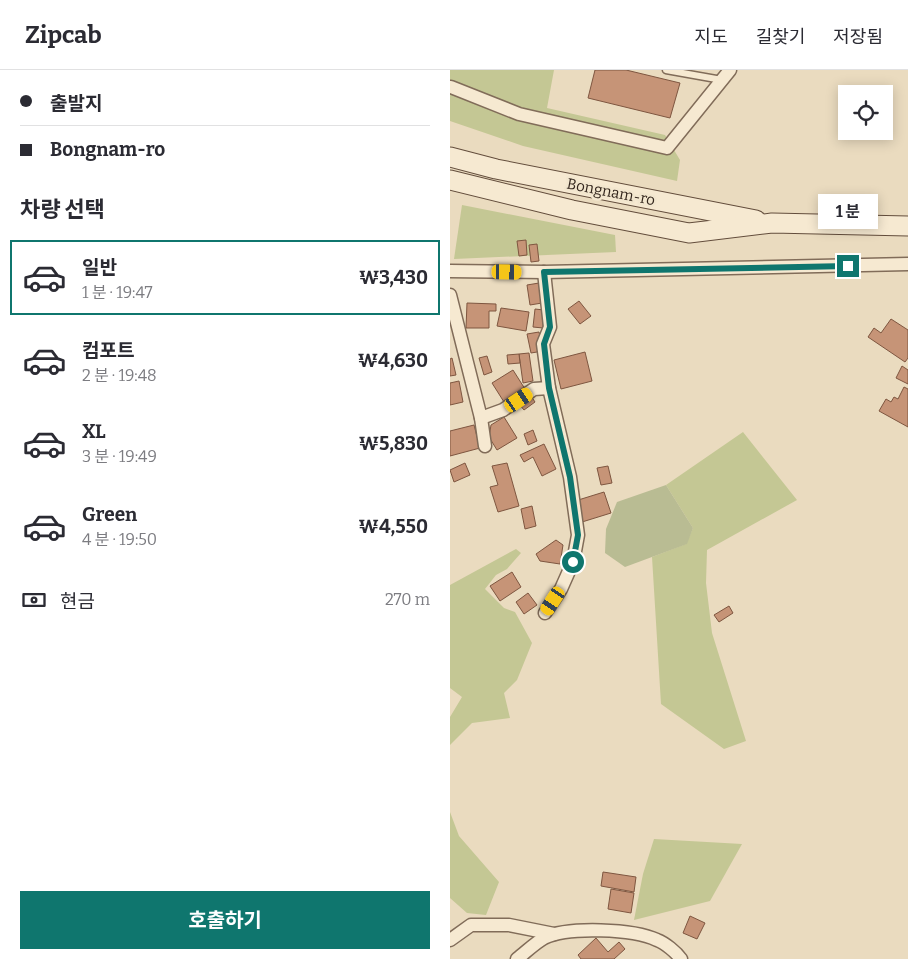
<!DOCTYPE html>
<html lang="ko">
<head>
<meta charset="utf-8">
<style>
	:root { --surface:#fff; --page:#f2f2f3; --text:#2b2b33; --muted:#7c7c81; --line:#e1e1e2; --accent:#0f766e }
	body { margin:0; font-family:Bitter,"Noto Sans KR",serif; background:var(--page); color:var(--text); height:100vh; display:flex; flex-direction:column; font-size:19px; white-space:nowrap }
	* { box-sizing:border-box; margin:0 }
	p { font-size:16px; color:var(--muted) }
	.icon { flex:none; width:28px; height:28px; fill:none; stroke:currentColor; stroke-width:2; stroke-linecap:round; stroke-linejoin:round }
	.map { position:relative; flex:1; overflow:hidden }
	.details { display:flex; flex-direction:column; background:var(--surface); width:450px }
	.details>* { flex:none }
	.hud { display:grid; align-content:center; height:110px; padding:0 20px; background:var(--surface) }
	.buttons { position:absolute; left:388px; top:15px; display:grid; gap:10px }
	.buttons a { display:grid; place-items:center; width:55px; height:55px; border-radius:0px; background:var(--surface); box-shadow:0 2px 12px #0003; font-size:25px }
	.end { position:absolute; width:22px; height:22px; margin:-11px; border:6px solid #0f766e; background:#fff; box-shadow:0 0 0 2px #fff }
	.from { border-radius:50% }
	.bubble { position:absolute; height:35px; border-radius:0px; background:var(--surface); box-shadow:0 2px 12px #0003; font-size:16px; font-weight:700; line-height:35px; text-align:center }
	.car { position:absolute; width:15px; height:30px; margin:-15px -8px; border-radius:6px; box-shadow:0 0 4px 1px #0007; background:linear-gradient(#f5c518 24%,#345 0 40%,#f5c518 0 76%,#345 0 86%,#f5c518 0) }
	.hud b { display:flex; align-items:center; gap:18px; height:48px; font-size:19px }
	.hud b+b { border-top:1px solid var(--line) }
	.hud i { width:12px; height:12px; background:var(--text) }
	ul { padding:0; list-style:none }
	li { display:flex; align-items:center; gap:15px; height:75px; margin:0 10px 8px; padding:0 10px; border:2px solid transparent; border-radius:0px }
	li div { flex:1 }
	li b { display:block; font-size:19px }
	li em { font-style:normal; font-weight:700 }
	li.selected { border-color:var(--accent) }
	li>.icon { width:45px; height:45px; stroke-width:1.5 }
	h2 { padding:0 20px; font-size:22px; line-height:60px }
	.pay { display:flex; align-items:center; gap:12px; height:55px; padding:0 20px; font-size:19px }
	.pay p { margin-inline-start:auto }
	.button { display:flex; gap:10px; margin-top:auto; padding:10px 20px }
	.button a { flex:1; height:58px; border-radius:0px; background:var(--accent); color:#fff; font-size:20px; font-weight:700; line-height:58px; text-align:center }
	header { display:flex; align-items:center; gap:30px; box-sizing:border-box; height:70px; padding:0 25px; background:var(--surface); border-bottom:1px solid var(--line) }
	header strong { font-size:24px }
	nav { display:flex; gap:28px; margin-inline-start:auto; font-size:18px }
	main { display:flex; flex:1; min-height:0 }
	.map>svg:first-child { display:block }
	.green { fill:#c4c794 }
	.cemetery { fill:#b9bc93 }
	.building { fill:#c69477; stroke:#7e5640 }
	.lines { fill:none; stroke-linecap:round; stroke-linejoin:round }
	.service-casing { stroke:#816c59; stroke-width:9 }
	.minor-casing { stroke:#816c59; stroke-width:15 }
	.secondary-casing { stroke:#634d3c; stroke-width:21 }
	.service { stroke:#f6e9d1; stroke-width:6 }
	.minor { stroke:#f6e9d1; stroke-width:12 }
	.secondary { stroke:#f6e9d1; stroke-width:19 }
	.route { stroke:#0f766e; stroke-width:6 }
	.labels { text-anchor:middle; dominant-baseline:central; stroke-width:5; stroke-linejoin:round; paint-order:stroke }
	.street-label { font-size:15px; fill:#32251c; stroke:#f2e6ce }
</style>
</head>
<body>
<header>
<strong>Zipcab</strong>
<nav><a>지도</a><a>길찾기</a><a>저장됨</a></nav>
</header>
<main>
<section class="details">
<div class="hud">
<b><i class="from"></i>출발지</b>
<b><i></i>Bongnam-ro</b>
</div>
<h2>차량 선택</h2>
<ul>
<li class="selected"><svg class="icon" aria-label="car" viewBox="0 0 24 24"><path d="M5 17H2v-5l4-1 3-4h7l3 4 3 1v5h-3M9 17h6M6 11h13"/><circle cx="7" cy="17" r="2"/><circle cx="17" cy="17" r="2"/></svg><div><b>일반</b><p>1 분 · 19:47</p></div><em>₩3,430</em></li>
<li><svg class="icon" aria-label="car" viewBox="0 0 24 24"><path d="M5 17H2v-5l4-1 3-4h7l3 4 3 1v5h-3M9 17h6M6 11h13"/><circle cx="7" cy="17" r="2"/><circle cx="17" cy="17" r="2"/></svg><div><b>컴포트</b><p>2 분 · 19:48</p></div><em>₩4,630</em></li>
<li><svg class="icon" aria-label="car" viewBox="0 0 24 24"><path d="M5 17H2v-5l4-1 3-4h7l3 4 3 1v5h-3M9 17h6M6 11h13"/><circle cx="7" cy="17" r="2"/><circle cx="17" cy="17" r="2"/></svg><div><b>XL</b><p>3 분 · 19:49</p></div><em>₩5,830</em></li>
<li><svg class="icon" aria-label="car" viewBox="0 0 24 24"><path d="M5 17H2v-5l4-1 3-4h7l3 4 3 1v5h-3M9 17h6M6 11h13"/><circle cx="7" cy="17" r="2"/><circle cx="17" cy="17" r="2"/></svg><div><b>Green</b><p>4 분 · 19:50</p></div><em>₩4,550</em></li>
</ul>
<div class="pay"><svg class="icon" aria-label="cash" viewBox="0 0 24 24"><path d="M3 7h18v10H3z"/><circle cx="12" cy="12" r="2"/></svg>현금<p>270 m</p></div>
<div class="button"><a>호출하기</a></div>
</section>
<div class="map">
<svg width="458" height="889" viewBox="0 0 458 889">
	<rect width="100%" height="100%" fill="#eadbbf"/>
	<g class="green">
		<path d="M0,0H104L97,38L215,65L230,90L227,111L73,76L0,51Z"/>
		<path d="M12,135L165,165L166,182L4,189Z"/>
		<path d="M293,362L347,430L257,480L256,513L262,563L296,671L274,679L211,634L202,487L236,474L243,458L216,415Z"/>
		<path d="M66,479L71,483L57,499L46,505L35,519L54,538L65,542L82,573L67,610L54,623L60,648L22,653L0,675V647L12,627L0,618V515Z"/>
		<path d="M0,742L9,766L49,812L36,845L17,843L0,828Z"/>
		<path d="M204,769L292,774L260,831L184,850L193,804Z"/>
	</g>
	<path class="cemetery" d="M216,415L243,458L237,474L175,497L155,483L156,459L167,432Z"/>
	<g class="building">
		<path d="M145,0H176L230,13L220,48L138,28Z"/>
		<path d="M76,170L77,185L69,186L67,171Z"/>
		<path d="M87,174L89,191L81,192L79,175Z"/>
		<path d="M89,213L92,233L80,235L77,215Z"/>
		<path d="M129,231L141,246L130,254L118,239Z"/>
		<path d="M17,233L46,234V241H39V258H16Z"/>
		<path d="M51,238L79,242L76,261L47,256Z"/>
		<path d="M85,239L94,240L93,258L83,257Z"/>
		<path d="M441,249L458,260V288L455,292L418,267L424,258L431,263Z"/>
		<path d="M89,262L93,281L81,283L77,264Z"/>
		<path d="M135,282L142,311L111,319L104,290Z"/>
		<path d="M79,283L83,311L73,313L69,284Z"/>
		<path d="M69,284L70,293L58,294L57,285Z"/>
		<path d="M37,286L42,302L34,305L29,288Z"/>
		<path d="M2,288L6,305L0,306V289Z"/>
		<path d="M452,296L458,300V314L446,308Z"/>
		<path d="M63,300L75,319L54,332L42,313Z"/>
		<path d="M9,311L13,332L0,335V313Z"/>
		<path d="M454,317L458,319V357L429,341L436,329L441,332L444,327L448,329Z"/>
		<path d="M81,326L85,332L74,340L70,335Z"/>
		<path d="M54,347L67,368L47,380L39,367L41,355Z"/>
		<path d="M24,355L30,378L0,386V361Z"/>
		<path d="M83,360L87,371L78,375L74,364Z"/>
		<path d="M94,374L106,399L92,406L83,387L74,392L70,385Z"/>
		<path d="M15,393L20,405L4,412L0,400Z"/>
		<path d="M57,393L69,436L48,442L40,417L48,415L42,396Z"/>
		<path d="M158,396L162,413L151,415L147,398Z"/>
		<path d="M154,422L161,443L132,452L125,431Z"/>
		<path d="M82,436L86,456L75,459L71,439Z"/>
		<path d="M106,470L113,475L110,494L90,491L86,484Z"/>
		<path d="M62,502L71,517L50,531L40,516Z"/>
		<path d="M78,523L87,535L74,544L66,532Z"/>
		<path d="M279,536L283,543L269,552L264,545Z"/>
		<path d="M153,802L186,807L184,822L151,816Z"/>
		<path d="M161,819L184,823L181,843L158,839Z"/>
		<path d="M240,846L255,853L247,869L233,863Z"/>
		<path d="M146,868L158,882L169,872L175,879L164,889H131L128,885Z"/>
	</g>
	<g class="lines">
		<defs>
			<path id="service" d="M216,0L272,10"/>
			<g id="minor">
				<path d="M1,17L69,44L217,78L280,0"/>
				<path d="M0,201L94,202L458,194"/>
				<path d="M94,202L100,257L93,274L99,318L120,407L128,465L123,492L111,519L95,543"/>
				<path d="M0,225L31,348L35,376"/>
				<path d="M31,348L53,340L84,319L99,318"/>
				<path d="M0,870L21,855H59L104,864"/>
				<path d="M67,889C76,882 85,873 94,868C118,856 184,859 207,870C215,873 226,882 231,889"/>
			</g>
			<g id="secondary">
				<path d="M0,87L46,99L306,150"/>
				<path d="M0,110L122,140L239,163L322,153L458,156"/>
			</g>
		</defs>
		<use href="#service" class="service-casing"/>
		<use href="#minor" class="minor-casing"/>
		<use href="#secondary" class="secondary-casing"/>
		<use href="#service" class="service"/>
		<use href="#minor" class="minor"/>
		<use href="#secondary" class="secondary"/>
	</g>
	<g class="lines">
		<path class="route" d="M123,492L128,465L120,407L99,318L94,274L100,257L94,202L398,196"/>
	</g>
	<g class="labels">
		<g class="street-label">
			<text transform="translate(161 122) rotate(11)">Bongnam-ro</text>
		</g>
	</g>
</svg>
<div class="buttons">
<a><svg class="icon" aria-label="locate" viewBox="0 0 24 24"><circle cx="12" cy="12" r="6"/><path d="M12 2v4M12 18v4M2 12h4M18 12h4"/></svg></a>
</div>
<i class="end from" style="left:123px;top:492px"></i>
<i class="end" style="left:398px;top:196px"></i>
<div class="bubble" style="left:368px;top:124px;width:60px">1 분</div>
<i class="car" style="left:57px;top:202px;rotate:91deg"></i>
<i class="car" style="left:69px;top:330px;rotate:56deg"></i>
<i class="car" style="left:103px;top:531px;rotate:213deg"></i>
</div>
</main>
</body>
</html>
